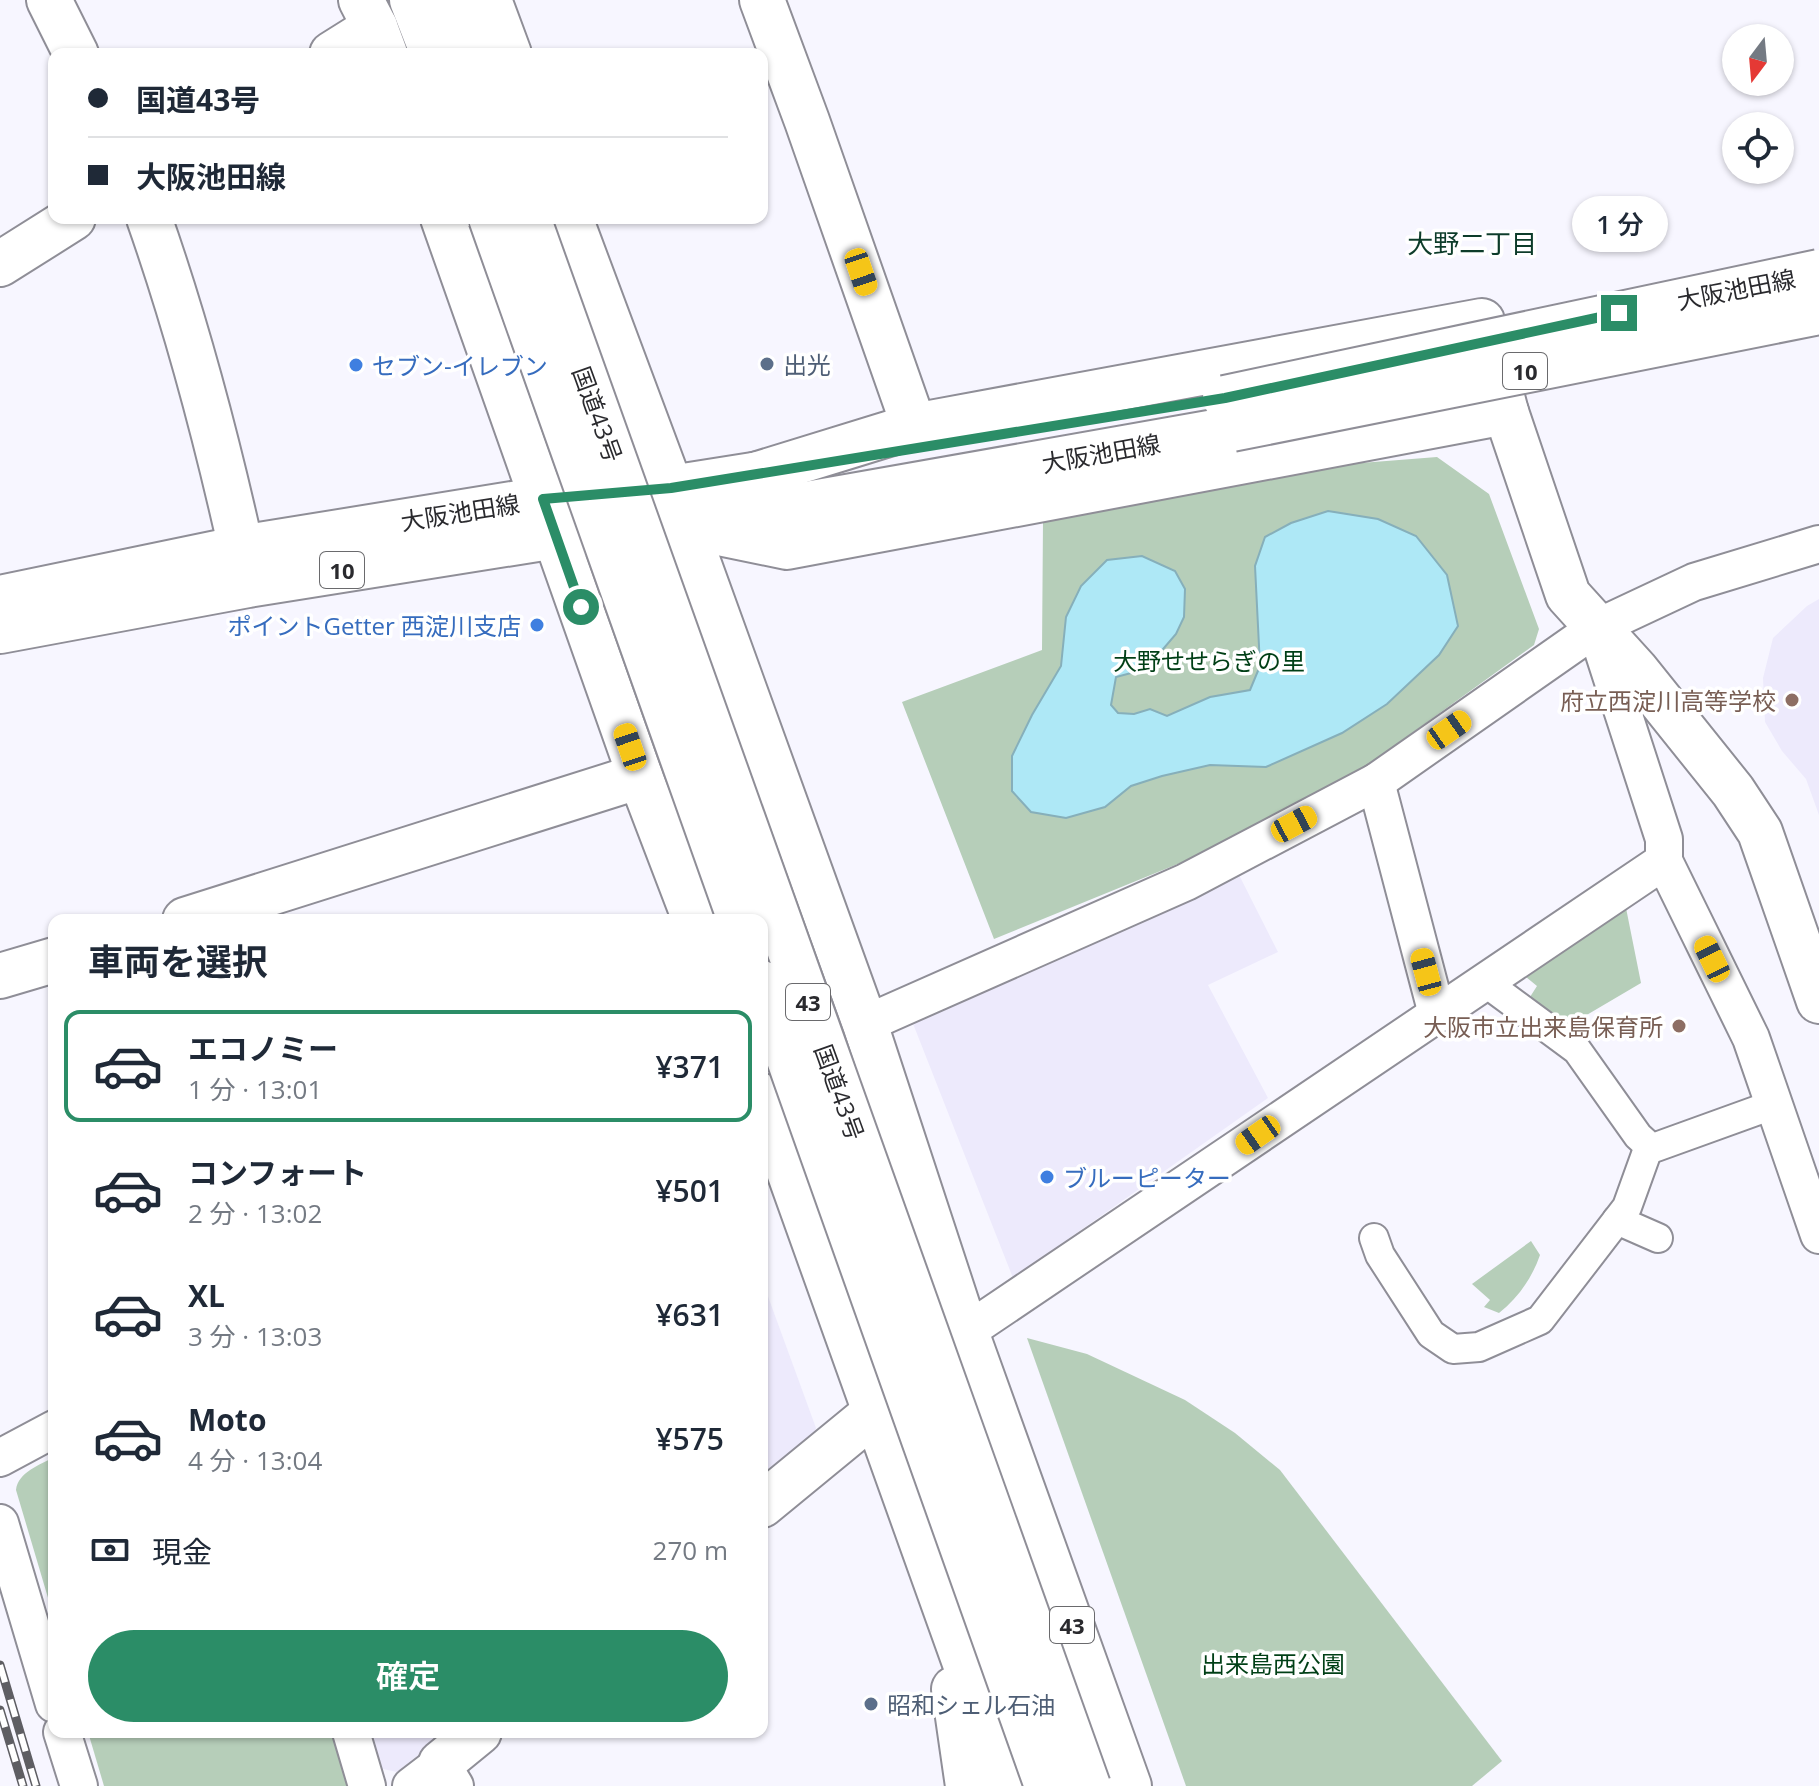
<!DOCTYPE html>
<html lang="ja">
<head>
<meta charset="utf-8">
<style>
	:root { --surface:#fff; --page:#f6f6f7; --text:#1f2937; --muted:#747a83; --line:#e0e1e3; --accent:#2b8d67 }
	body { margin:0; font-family:"Open Sans","Noto Sans JP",sans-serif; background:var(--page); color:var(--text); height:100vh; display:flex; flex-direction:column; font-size:30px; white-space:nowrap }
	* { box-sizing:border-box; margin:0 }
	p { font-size:26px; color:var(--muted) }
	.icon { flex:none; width:44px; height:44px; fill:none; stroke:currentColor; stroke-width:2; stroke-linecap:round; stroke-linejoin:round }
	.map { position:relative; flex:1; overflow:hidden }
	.drawer { position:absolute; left:48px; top:914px; width:720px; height:824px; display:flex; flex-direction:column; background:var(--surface); border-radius:16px; box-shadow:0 2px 6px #0004 }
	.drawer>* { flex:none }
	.banner { position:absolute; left:48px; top:48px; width:720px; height:176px; border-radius:16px; box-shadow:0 2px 6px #0004; display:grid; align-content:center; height:176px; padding:0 40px; background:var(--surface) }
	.needle { width:52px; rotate:196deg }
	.buttons { position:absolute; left:1722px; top:24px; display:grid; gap:16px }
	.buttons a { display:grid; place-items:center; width:72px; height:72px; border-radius:50%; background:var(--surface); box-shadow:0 2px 6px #0004; font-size:40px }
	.end { position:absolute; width:36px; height:36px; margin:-18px; border:10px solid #2b8d67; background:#fff; box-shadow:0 0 0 4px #fff }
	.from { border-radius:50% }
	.bubble { position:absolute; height:56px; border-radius:28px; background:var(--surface); box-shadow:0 2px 6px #0004; font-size:26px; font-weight:600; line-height:56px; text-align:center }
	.car { position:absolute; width:24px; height:48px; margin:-24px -12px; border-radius:10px; box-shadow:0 0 6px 2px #0007; background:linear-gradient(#f5c518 24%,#345 0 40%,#f5c518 0 76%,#345 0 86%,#f5c518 0) }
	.banner b { display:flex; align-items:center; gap:28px; height:76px; font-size:30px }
	.banner b+b { border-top:2px solid var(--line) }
	.banner i { width:20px; height:20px; background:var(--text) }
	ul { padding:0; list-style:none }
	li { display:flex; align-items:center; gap:24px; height:112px; margin:0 16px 12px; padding:0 24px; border:4px solid transparent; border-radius:16px }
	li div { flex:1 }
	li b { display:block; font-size:30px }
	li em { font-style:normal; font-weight:600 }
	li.on { border-color:var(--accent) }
	li>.icon { width:72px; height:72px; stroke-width:1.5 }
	h2 { padding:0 40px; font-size:36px; line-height:96px }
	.pay { display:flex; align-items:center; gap:20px; height:88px; padding:0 40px; font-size:30px }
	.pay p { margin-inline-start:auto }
	.button { display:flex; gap:16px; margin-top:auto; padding:16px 40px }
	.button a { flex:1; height:92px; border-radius:48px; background:var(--accent); color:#fff; font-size:32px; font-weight:600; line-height:92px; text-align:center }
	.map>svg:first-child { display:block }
	.built { fill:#edeafc }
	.green { fill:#b6ceb9 }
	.water { fill:#aee8f6; stroke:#86afba; stroke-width:2 }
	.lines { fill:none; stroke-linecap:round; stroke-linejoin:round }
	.pedestrian-casing { stroke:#8f8e97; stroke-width:32 }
	.minor-casing { stroke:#8f8e97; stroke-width:40 }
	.tertiary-casing { stroke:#8f8e97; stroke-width:48 }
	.secondary-casing { stroke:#8f8e97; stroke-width:48 }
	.primary-casing { stroke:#8f8e97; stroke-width:48 }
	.trunk-casing { stroke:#8f8e97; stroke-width:48 }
	.pedestrian { stroke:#fff; stroke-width:28 }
	.minor { stroke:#fff; stroke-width:36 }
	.tertiary { stroke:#fff; stroke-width:44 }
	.secondary { stroke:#fff; stroke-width:44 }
	.primary { stroke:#fff; stroke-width:44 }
	.trunk { stroke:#fff; stroke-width:44 }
	.rail-casing { stroke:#5e5e63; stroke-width:9 }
	.rail { stroke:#fff; stroke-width:6; stroke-dasharray:18; stroke-linecap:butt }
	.primary-bridge-casing { stroke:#8f8e97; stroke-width:48; stroke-linecap:butt }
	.trunk-bridge-casing { stroke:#8f8e97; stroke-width:48; stroke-linecap:butt }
	.primary-bridge { stroke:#fff; stroke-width:44 }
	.trunk-bridge { stroke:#fff; stroke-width:44 }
	.route { stroke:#2b8d67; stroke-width:10 }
	.service-dot { fill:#5c6f8a; stroke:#fff; stroke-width:3 }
	.shop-dot { fill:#3f7fe0; stroke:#fff; stroke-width:3 }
	.education-dot { fill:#8d6e63; stroke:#fff; stroke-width:3 }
	.labels { text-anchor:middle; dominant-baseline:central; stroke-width:7; stroke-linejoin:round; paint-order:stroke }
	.shield { fill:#fff; stroke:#6a6a6d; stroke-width:2 }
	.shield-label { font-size:22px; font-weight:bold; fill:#2a2a2e }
	.street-label { font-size:24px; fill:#2a2a2e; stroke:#fff }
	.service-label { font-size:24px; fill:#4e5e75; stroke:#fff; text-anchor:start }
	.shop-label { font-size:24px; fill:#366cbe; stroke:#fff; text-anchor:start }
	.park-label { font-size:24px; fill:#003f16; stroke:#fff }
	.education-label { font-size:24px; fill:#785e54; stroke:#fff; text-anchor:end }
	.neighbourhood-label { font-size:26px; fill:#0d3c2a; stroke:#fff }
</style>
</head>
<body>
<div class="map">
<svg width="1819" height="1786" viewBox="0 0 1819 1786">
	<rect width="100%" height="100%" fill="#f7f6ff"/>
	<g class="built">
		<path d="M1819,599V815L1806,779L1782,751L1765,722L1763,678L1773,638L1807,606Z"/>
		<path d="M1233,863L1278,952L1208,985L1268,1098L1013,1278L910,1016Z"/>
		<path d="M762,1280L816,1428L810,1449L762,1486Z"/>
		<path d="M364,1732H447L397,1772L374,1767Z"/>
	</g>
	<g class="green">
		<path d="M1437,457L1489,494L1539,629L1534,645L1369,764L1185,861L994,939L902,702L1042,650L1043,521L1323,466Z"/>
		<path d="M1626,908L1641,983L1568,1026L1530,997L1537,986L1526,977Z"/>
		<path d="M1531,1241L1540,1255C1532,1278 1518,1298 1499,1313L1484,1307L1490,1300L1472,1284Z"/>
		<path d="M1027,1338L1087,1354L1185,1400L1235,1433L1280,1470L1502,1761L1472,1786H1186Z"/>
		<path d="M54,1457V1618L16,1490C18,1472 40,1465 54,1457Z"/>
		<path d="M88,1732H335L351,1786H104Z"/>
	</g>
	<path class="water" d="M1328,511L1378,519L1416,536L1447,575L1458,626L1439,655L1387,704L1342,733L1266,767L1210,765L1162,776L1131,786L1105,807L1066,818L1031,812L1012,791V756L1032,715L1061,666L1066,617L1081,586L1107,560L1142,556L1175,571L1185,589L1184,617L1176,634L1146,669L1116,677L1111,705L1118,713L1134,714L1150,709L1167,716L1210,697L1250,690L1260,666L1255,566L1265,537L1291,523Z"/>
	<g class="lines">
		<defs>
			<g id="pedestrian">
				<path d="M1497,991L1577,1050L1638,1136L1649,1146L1656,1147L1775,1104"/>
				<path d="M1617,1220L1658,1238"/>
				<path d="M1374,1238L1380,1255L1431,1334L1453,1349L1479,1347L1540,1320L1627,1207L1649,1146"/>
			</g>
			<g id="minor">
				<path d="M1596,629L1664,839V861L1751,1038L1819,1235"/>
				<path d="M1376,782L1437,1014"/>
				<path d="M865,1024L1186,882L1376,782L1596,628L1694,582L1819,544"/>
				<path d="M966,1332L1664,861"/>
				<path d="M0,1458L54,1429"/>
				<path d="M0,1523L54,1704"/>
				<path d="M62,1732L79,1786"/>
				<path d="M351,1732L367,1786"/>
				<path d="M411,1786L441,1763L455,1786"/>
			</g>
			<g id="tertiary">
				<path d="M49,0L76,54"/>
				<path d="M762,0L807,121L914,426"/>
				<path d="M149,218C187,326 216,436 241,548"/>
				<path d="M1506,412L1568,595L1636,670L1733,791L1760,832L1819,1001"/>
				<path d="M185,920L640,776"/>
				<path d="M0,976L54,960"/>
				<path d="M762,1505L902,1390"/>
				<path d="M441,1763L479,1732"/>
			</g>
			<g id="secondary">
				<path d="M332,54L375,27"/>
				<path d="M0,264L73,218"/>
			</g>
			<g id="primary">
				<path d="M710,521L1232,429"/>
				<path d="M685,526L787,547L1506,412L1482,321L914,426L755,475"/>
				<path d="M0,598L241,548L543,499L671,488L785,470"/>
				<path d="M0,631L248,585L556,536L594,533"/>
			</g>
			<g id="trunk">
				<path d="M361,0L375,27L385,54"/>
				<path d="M412,0L433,54"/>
				<path d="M449,0L469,54"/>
				<path d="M489,0L509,54"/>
				<path d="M443,218L640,776L695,920"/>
				<path d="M570,218L685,526L865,1024L966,1332L1129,1786"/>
				<path d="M762,1096L1009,1786"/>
				<path d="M954,1689L968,1786"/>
			</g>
		</defs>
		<use href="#pedestrian" class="pedestrian-casing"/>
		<use href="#minor" class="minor-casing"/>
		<use href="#tertiary" class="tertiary-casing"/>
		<use href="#secondary" class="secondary-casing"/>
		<use href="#primary" class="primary-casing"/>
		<use href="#trunk" class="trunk-casing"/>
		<use href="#pedestrian" class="pedestrian"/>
		<use href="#minor" class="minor"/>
		<use href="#tertiary" class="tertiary"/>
		<use href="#secondary" class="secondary"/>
		<use href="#primary" class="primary"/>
		<use href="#trunk" class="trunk"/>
		<defs>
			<g id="rail">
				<path d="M0,1665L36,1786"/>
				<path d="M0,1710L23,1786"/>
			</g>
		</defs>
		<use href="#rail" class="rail-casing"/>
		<use href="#rail" class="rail"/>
		<defs>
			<g id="primary-bridge">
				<path d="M1225,398L1819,272"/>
				<path d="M1232,429L1819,312"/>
			</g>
			<g id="trunk-bridge">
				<path d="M491,218L740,920"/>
				<path d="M528,218L1088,1786"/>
				<path d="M762,983L1047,1786"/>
			</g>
		</defs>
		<use href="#primary-bridge" class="primary-bridge-casing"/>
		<use href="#trunk-bridge" class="trunk-bridge-casing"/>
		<use href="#primary-bridge" class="primary-bridge"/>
		<use href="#trunk-bridge" class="trunk-bridge"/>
	</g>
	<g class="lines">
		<path class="route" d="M581,607L543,499L671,488L1225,398L1619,313"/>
	</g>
	<g class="service-dot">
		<circle cx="767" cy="364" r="8"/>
		<circle cx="871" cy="1704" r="8"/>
	</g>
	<g class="shop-dot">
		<circle cx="356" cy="365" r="8"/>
		<circle cx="537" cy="625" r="8"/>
		<circle cx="1047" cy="1177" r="8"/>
	</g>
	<g class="education-dot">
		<circle cx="1792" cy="700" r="8"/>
		<circle cx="1679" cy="1026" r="8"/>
	</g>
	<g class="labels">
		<g class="shield">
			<rect x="1503" y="353" width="44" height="36" rx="6"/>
			<rect x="320" y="552" width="44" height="36" rx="6"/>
			<rect x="786" y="984" width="44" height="36" rx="6"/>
			<rect x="1050" y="1607" width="44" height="36" rx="6"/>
		</g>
		<g class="shield-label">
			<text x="1525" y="371">10</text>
			<text x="342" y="570">10</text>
			<text x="808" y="1002">43</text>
			<text x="1072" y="1625">43</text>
		</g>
		<g class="street-label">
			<text transform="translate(1736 289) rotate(-11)">大阪池田線</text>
			<text transform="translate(598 414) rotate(70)">国道43号</text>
			<text transform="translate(1101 453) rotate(-10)">大阪池田線</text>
			<text transform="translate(460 512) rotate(-9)">大阪池田線</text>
			<text transform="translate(840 1092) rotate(70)">国道43号</text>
		</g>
		<g class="service-label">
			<text x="783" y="364">出光</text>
			<text x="887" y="1704">昭和シェル石油</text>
		</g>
		<g class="shop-label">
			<text x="372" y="365">セブン-イレブン</text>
			<text x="521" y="625" text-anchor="end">ポイントGetter 西淀川支店</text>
			<text x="1063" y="1177">ブルーピーター</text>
		</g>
		<g class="park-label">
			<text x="1209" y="660">大野せせらぎの里</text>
			<text x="1273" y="1663">出来島西公園</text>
		</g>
		<g class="education-label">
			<text x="1776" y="700">府立西淀川高等学校</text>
			<text x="1663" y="1026">大阪市立出来島保育所</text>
		</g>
		<g class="neighbourhood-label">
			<text x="1472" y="243">大野二丁目</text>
		</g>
	</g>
</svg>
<div class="buttons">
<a><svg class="needle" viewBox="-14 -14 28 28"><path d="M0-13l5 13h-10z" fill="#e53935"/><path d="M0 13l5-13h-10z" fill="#747a83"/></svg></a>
<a><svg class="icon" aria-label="locate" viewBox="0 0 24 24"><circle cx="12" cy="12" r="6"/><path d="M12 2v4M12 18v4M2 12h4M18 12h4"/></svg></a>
</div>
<i class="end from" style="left:581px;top:607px"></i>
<i class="end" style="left:1619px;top:313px"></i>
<div class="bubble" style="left:1572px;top:196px;width:96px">1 分</div>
<i class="car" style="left:861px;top:272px;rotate:161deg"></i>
<i class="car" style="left:1449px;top:730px;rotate:55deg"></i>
<i class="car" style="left:630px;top:747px;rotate:341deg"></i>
<i class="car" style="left:1294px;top:824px;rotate:62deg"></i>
<i class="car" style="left:1712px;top:959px;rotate:334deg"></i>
<i class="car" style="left:1426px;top:972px;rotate:345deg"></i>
<i class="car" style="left:1258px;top:1135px;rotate:235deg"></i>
<div class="banner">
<b><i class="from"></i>国道43号</b>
<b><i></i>大阪池田線</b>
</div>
<section class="drawer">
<h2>車両を選択</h2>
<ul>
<li class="on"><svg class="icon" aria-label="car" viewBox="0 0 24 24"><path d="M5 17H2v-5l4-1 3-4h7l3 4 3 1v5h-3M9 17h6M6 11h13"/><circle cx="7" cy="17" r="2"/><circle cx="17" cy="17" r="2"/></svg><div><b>エコノミー</b><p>1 分 · 13:01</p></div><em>¥371</em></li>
<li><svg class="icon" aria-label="car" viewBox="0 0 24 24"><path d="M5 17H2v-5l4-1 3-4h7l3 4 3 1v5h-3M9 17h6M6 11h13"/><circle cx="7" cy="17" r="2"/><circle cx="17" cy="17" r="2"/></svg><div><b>コンフォート</b><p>2 分 · 13:02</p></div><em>¥501</em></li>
<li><svg class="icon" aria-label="car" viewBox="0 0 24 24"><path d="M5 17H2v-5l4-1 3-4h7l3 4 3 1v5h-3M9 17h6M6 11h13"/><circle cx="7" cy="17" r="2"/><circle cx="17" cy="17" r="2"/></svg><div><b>XL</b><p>3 分 · 13:03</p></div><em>¥631</em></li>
<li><svg class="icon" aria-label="car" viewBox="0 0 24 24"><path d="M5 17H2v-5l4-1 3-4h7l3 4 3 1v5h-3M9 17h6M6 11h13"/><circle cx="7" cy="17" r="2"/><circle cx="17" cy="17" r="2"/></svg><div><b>Moto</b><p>4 分 · 13:04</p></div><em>¥575</em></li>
</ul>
<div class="pay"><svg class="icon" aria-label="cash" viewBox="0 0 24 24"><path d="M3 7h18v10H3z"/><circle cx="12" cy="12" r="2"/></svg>現金<p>270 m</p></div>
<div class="button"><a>確定</a></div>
</section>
</div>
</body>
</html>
